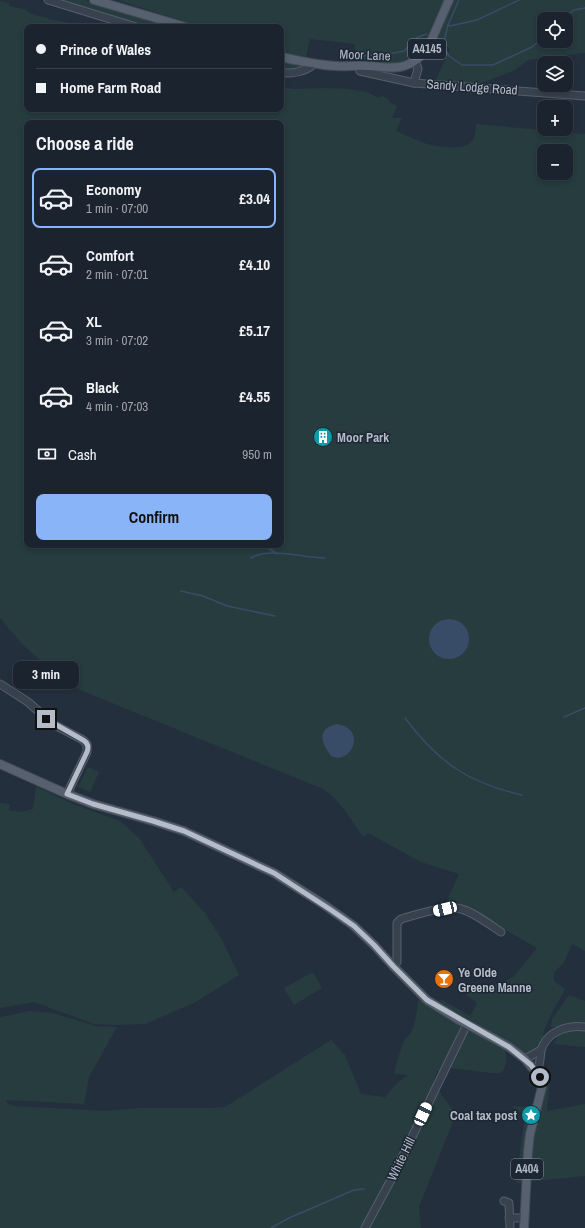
<!DOCTYPE html>
<html lang="en">
<head>
<meta charset="utf-8">
<style>
	:root { --surface:#1b232e; --page:#282f3a; --text:#f1f3f6; --muted:#a0a4aa; --line:#39404a; --accent:#8ab4f8 }
	body { margin:0; font-family:"Archivo Narrow",sans-serif; background:var(--page); color:var(--text); height:100vh; display:flex; flex-direction:column; font-size:15px; white-space:nowrap }
	* { box-sizing:border-box; margin:0 }
	p { font-size:13px; color:var(--muted) }
	.icon { flex:none; width:22px; height:22px; fill:none; stroke:currentColor; stroke-width:2; stroke-linecap:round; stroke-linejoin:round }
	.map { position:relative; flex:1; overflow:hidden }
	.sheet { position:absolute; left:24px; top:120px; width:260px; height:428px; display:flex; flex-direction:column; background:var(--surface); border-radius:8px; box-shadow:0 2px 6px #0003,0 0 0 1px var(--line) }
	.sheet>* { flex:none }
	.banner { position:absolute; left:24px; top:24px; width:260px; height:88px; border-radius:8px; box-shadow:0 2px 6px #0003,0 0 0 1px var(--line); display:grid; align-content:center; height:88px; padding:0 12px; background:var(--surface) }
	.fabs { position:absolute; left:537px; top:12px; display:grid; gap:8px }
	.fabs a { display:grid; place-items:center; width:36px; height:36px; border-radius:8px; background:var(--surface); box-shadow:0 2px 6px #0003,0 0 0 1px var(--line); font-size:20px }
	.end { position:absolute; width:18px; height:18px; margin:-9px; border:5px solid #b4bcc9; background:#111; box-shadow:0 0 0 2px #111 }
	.from { border-radius:50% }
	.bubble { position:absolute; height:28px; border-radius:8px; background:var(--surface); box-shadow:0 2px 6px #0003,0 0 0 1px var(--line); font-size:13px; font-weight:700; line-height:28px; text-align:center }
	.car { position:absolute; width:12px; height:24px; margin:-12px -6px; border-radius:5px; box-shadow:0 0 3px 1px #0007; background:linear-gradient(#fff 24%,#345 0 40%,#fff 0 76%,#345 0 86%,#fff 0) }
	.banner b { display:flex; align-items:center; gap:14px; height:38px; font-size:15px }
	.banner b+b { border-top:1px solid var(--line) }
	.banner i { width:10px; height:10px; background:var(--text) }
	ul { padding:0; list-style:none }
	li { display:flex; align-items:center; gap:12px; height:60px; margin:0 8px 6px; padding:0 4px; border:2px solid transparent; border-radius:8px }
	li div { flex:1 }
	li b { display:block; font-size:15px }
	li em { font-style:normal; font-weight:700 }
	li.on { border-color:var(--accent) }
	li>.icon { width:36px; height:36px; stroke-width:1.5 }
	h2 { padding:0 12px; font-size:18px; line-height:48px }
	.pay { display:flex; align-items:center; gap:10px; height:44px; padding:0 12px; font-size:15px }
	.pay p { margin-inline-start:auto }
	.action { display:flex; gap:8px; margin-top:auto; padding:8px 12px }
	.action a { flex:1; height:46px; border-radius:8px; background:var(--accent); color:#111; font-size:16px; font-weight:700; line-height:46px; text-align:center }
	.map>svg:first-child { display:block }
	.green { fill:#263c3f; fill-rule:evenodd }
	.water { fill:#394c67 }
	.lines { fill:none; stroke-linecap:round; stroke-linejoin:round }
	.stream { stroke:#394c67; stroke-width:1.5 }
	.minor-casing { stroke:#565f6c; stroke-width:9 }
	.major-casing { stroke:#414a57; stroke-width:10 }
	.minor { stroke:#38414e; stroke-width:7 }
	.major { stroke:#56606e; stroke-width:8 }
	.route { stroke:#b4bcc9; stroke-width:5 }
	.labels { text-anchor:middle; dominant-baseline:central; stroke-width:3; stroke-linejoin:round; paint-order:stroke }
	.shield { fill:#1d2633; stroke:#878f9c; stroke-width:1 }
	.shield-label { font-size:12px; font-weight:bold; fill:#b4bcc9 }
	.street-label { font-size:13px; fill:#b4bcc9; stroke:#1d2633 }
	.poi-label { font-size:13px; font-weight:bold; fill:#b4bcc9; stroke:#1d2633; text-anchor:start }
</style>
</head>
<body>
<div class="map">
<svg width="585" height="1228" viewBox="0 0 585 1228">
	<rect width="100%" height="100%" fill="#242f3e"/>
	<g class="green">
		<path d="M52,0H85L173,27H139Z"/>
		<path d="M117,0H446L420,51C406,63 386,69 368,61C364,59 359,55 355,51V44L310,39L306,57L281,53V27H202Z"/>
		<path d="M449,0H585V53L528,60L515,70L477,85L436,80L450,49L436,38ZM544,19H566V41H544Z"/>
		<path d="M0,1L9,3V6L24,9L30,13L49,19L71,23L73,26L77,27H27V109H281V87L293,89L328,88L348,89L367,92L379,98L382,96L390,100L389,102L397,106L392,118H402L396,131C407,135 419,142 431,145C441,147 464,150 471,142C476,137 475,131 476,124L585,134V951L572,944L564,962L554,973V981L565,989C559,1001 551,1013 546,1026C543,1032 543,1039 541,1045C538,1050 530,1054 524,1054L439,1005L441,999L470,1016L477,1003L467,996L466,988H477L479,986L499,984L513,977L537,948L455,901L445,905L459,874L421,862L368,833L363,837C351,820 340,800 323,789L68,685L23,645L0,618ZM27,123H281V545H27ZM544,151H566V173H544Z"/>
		<path d="M281,60L308,65L296,70L281,71Z"/>
		<path d="M88,767L99,772L90,792L78,787Z"/>
		<path d="M36,786L73,804L120,821L139,838L174,892L181,887L205,913L221,938L239,975L194,1003L145,1024L117,1025L94,1024L34,1002L0,1008V803L10,804L9,810L21,812L33,809Z"/>
		<path d="M313,972L322,988L294,1005L284,988Z"/>
		<path d="M569,995L585,1001V1024L570,1023L557,1027H551L552,1019Z"/>
		<path d="M418,1000L422,1001L454,1021L460,1027L440,1071H437L433,1083L456,1114L419,1207L421,1228H0V1017L30,1011L53,1013L96,1026L117,1027L89,1077L84,1104L6,1100L8,1104L14,1106L104,1111L141,1108H210L225,1107L331,1040L345,1055L361,1094L384,1097V1098L398,1082L408,1075L394,1074C396,1062 400,1052 404,1041C405,1038 408,1036 410,1034C416,1024 417,1012 418,1000Z"/>
		<path d="M570,1030H585V1047L554,1044L560,1032Z"/>
		<path d="M468,1032H471L505,1049C507,1059 508,1064 501,1073H492L450,1068L465,1034Z"/>
		<path d="M545,1078H550L547,1111L585,1104V1176L516,1183L525,1115L514,1108L512,1106L541,1107Z"/>
	</g>
	<g class="water">
		<circle cx="449" cy="639" r="20"/>
		<path d="M337,724C368,729 351,766 331,756C320,741 317,729 337,724Z"/>
	</g>
	<g class="lines">
		<g class="stream">
			<path d="M459,0L448,25L450,26L477,20L519,0"/>
			<path d="M564,19L574,10L585,8"/>
			<path d="M448,25L443,46L449,56L462,65H493L532,47L544,37"/>
			<path d="M362,56L388,54L404,51L418,37L427,34"/>
			<path d="M262,545L278,554"/>
			<path d="M251,558C269,547 304,558 325,558"/>
			<path d="M181,591L203,596L227,606L275,616"/>
			<path d="M564,717L585,708"/>
			<path d="M405,718C438,762 468,783 522,795"/>
			<path d="M271,1228L289,1218L354,1190L364,1189"/>
		</g>
		<defs>
			<g id="minor">
				<path d="M48,0L136,27"/>
				<path d="M360,71L414,83L585,96"/>
				<path d="M281,72C291,75 306,71 314,64"/>
				<path d="M414,83L418,69L415,60"/>
				<path d="M0,684L28,702L53,724L83,740L87,744V752L67,794"/>
				<path d="M393,966L397,962V923L401,919C414,915 444,906 457,908C471,910 489,924 501,932"/>
				<path d="M525,1059L541,1050"/>
				<path d="M537,1072C540,1065 540,1058 541,1051C546,1031 568,1025 585,1027"/>
				<path d="M504,1201L509,1203L510,1228"/>
				<path d="M509,1218H524"/>
				<path d="M365,1228L392,1178L467,1024"/>
			</g>
			<g id="major">
				<path d="M94,0L186,27"/>
				<path d="M281,57C299,61 317,65 336,66C346,67 357,65 367,66C379,66 392,70 404,66C414,63 422,56 428,48L449,0"/>
				<path d="M0,764L67,794L93,804L153,821L184,831L274,873L323,904L354,926L374,945L393,966L427,1000L459,1020L493,1038L509,1047L525,1059L540,1077L542,1087L530,1134L528,1151L524,1228"/>
			</g>
		</defs>
		<use href="#minor" class="minor-casing"/>
		<use href="#major" class="major-casing"/>
		<use href="#minor" class="minor"/>
		<use href="#major" class="major"/>
	</g>
	<g class="lines">
		<path class="route" d="M46,719L83,740C88,743 89,747 87,752L67,794L93,804L153,821L184,831L274,873L331,910L354,926L374,945L393,966L427,1000L509,1047L531,1065L540,1077"/>
	</g>
	<defs>
		<symbol id="building-disc" viewBox="-11 -11 22 22"><circle r="9.5" fill="#0f9aa8" stroke="#1d2633"/><path d="M-4-6H4V6H1V3H-1V6H-4ZM-2.5-4.3h1.7v1.8h-1.7ZM.8-4.3h1.7v1.8H.8ZM-2.5-1h1.7V.8h-1.7ZM.8-1h1.7V.8H.8Z" fill="#fff"/></symbol>
		<symbol id="bar-disc" viewBox="-11 -11 22 22"><circle r="9.5" fill="#e8710a" stroke="#1d2633"/><path d="M-6-5H6L.8 .8V4.5H3.5V6h-7V4.5H-.8V.8Z" fill="#fff"/></symbol>
		<symbol id="sight-disc" viewBox="-11 -11 22 22"><circle r="9.5" fill="#0f9aa8" stroke="#1d2633"/><path d="M0-6L1.8-2.2L6-1.7L2.9 1.2L3.7 5.4L0 3.3L-3.7 5.4L-2.9 1.2L-6-1.7L-1.8-2.2Z" fill="#fff"/></symbol>
	</defs>
	<g fill-rule="evenodd">
		<use href="#building-disc" x="312" y="426" width="22" height="22"/>
		<use href="#bar-disc" x="433" y="968" width="22" height="22"/>
		<use href="#sight-disc" x="520" y="1104" width="22" height="22"/>
	</g>
	<g class="labels">
		<g class="shield">
			<rect x="408" y="39" width="38" height="20" rx="3"/>
			<rect x="511" y="1159" width="32" height="20" rx="3"/>
		</g>
		<g class="shield-label">
			<text x="427" y="49">A4145</text>
			<text x="527" y="1169">A404</text>
		</g>
		<g class="street-label">
			<text transform="translate(365 55) rotate(2)">Moor Lane</text>
			<text transform="translate(472 87) rotate(4)">Sandy Lodge Road</text>
			<text transform="translate(401 1159) rotate(-64)">White Hill</text>
		</g>
		<g class="poi-label">
			<text x="337" y="437">Moor Park</text>
			<text x="458" y="972">Ye Olde<tspan x="458" dy="15">Greene Manne</tspan></text>
			<text x="517" y="1115" text-anchor="end">Coal tax post</text>
		</g>
	</g>
</svg>
<div class="fabs">
<a><svg class="icon" aria-label="locate" viewBox="0 0 24 24"><circle cx="12" cy="12" r="6"/><path d="M12 2v4M12 18v4M2 12h4M18 12h4"/></svg></a>
<a><svg class="icon" aria-label="layers" viewBox="0 0 24 24"><path d="M12 4l9 5-9 5-9-5zM3 14l9 5 9-5"/></svg></a>
<a>+</a>
<a>−</a>
</div>
<i class="end from" style="left:540px;top:1077px"></i>
<i class="end" style="left:46px;top:719px"></i>
<div class="bubble" style="left:13px;top:661px;width:66px">3 min</div>
<i class="car" style="left:445px;top:909px;rotate:257deg"></i>
<i class="car" style="left:423px;top:1114px;rotate:25deg"></i>
<div class="banner">
<b><i class="from"></i>Prince of Wales</b>
<b><i></i>Home Farm Road</b>
</div>
<section class="sheet">
<h2>Choose a ride</h2>
<ul>
<li class="on"><svg class="icon" aria-label="car" viewBox="0 0 24 24"><path d="M5 17H2v-5l4-1 3-4h7l3 4 3 1v5h-3M9 17h6M6 11h13"/><circle cx="7" cy="17" r="2"/><circle cx="17" cy="17" r="2"/></svg><div><b>Economy</b><p>1 min · 07:00</p></div><em>£3.04</em></li>
<li><svg class="icon" aria-label="car" viewBox="0 0 24 24"><path d="M5 17H2v-5l4-1 3-4h7l3 4 3 1v5h-3M9 17h6M6 11h13"/><circle cx="7" cy="17" r="2"/><circle cx="17" cy="17" r="2"/></svg><div><b>Comfort</b><p>2 min · 07:01</p></div><em>£4.10</em></li>
<li><svg class="icon" aria-label="car" viewBox="0 0 24 24"><path d="M5 17H2v-5l4-1 3-4h7l3 4 3 1v5h-3M9 17h6M6 11h13"/><circle cx="7" cy="17" r="2"/><circle cx="17" cy="17" r="2"/></svg><div><b>XL</b><p>3 min · 07:02</p></div><em>£5.17</em></li>
<li><svg class="icon" aria-label="car" viewBox="0 0 24 24"><path d="M5 17H2v-5l4-1 3-4h7l3 4 3 1v5h-3M9 17h6M6 11h13"/><circle cx="7" cy="17" r="2"/><circle cx="17" cy="17" r="2"/></svg><div><b>Black</b><p>4 min · 07:03</p></div><em>£4.55</em></li>
</ul>
<div class="pay"><svg class="icon" aria-label="cash" viewBox="0 0 24 24"><path d="M3 7h18v10H3z"/><circle cx="12" cy="12" r="2"/></svg>Cash<p>950 m</p></div>
<div class="action"><a>Confirm</a></div>
</section>
</div>
</body>
</html>
